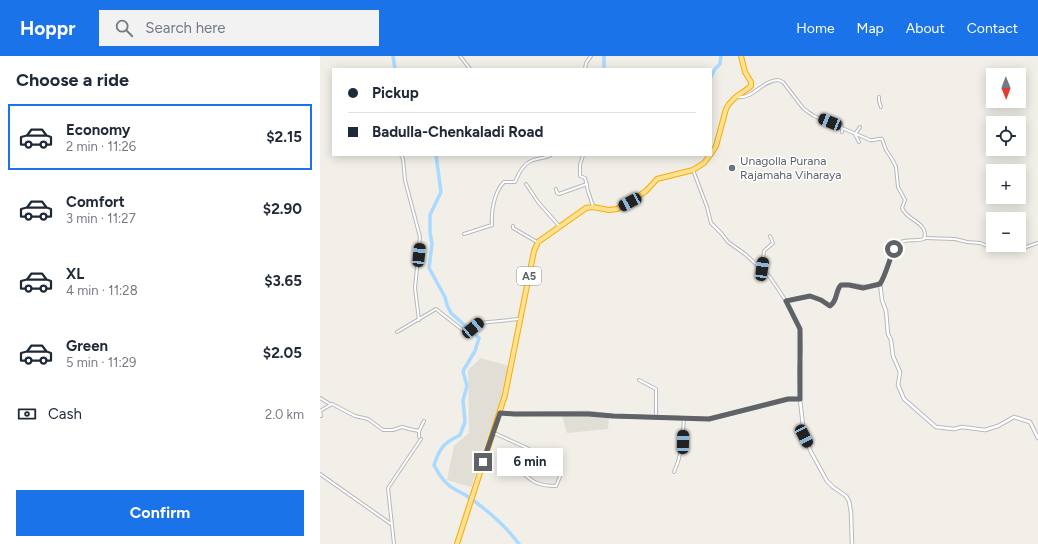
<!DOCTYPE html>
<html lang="en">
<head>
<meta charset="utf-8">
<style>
	:root { --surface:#fff; --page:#f2f2f3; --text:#1f2937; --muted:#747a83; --line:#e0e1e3; --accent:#1a73e8 }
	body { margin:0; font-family:Figtree,sans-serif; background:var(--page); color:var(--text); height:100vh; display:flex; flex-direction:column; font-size:15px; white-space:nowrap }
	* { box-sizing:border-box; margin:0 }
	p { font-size:13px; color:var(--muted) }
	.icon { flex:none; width:22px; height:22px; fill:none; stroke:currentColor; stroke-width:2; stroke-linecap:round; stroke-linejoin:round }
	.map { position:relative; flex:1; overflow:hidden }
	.side { display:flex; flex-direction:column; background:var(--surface); width:320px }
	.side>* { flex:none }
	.guide { position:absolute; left:12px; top:12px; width:380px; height:88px; border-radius:0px; box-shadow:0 2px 10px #0003; display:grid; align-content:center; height:88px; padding:0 16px; background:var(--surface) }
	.needle { width:26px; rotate:179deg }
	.controls { position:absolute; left:666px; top:12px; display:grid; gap:8px }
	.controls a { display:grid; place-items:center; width:40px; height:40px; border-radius:0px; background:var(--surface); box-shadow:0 2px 10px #0003; font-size:20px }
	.end { position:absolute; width:18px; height:18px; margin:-9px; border:5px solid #5f6368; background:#fff; box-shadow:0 0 0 2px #fff }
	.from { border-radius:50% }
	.bubble { position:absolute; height:28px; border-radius:0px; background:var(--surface); box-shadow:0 2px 10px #0003; font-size:13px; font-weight:700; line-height:28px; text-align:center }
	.car { position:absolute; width:12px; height:24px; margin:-12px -6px; border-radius:5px; box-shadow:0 0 3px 1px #0007; background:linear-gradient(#222 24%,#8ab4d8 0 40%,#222 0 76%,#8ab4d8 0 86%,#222 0) }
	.guide b { display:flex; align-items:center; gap:14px; height:38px; font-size:15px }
	.guide b+b { border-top:1px solid var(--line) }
	.guide i { width:10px; height:10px; background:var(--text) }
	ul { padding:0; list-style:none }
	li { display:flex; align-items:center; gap:12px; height:66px; margin:0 8px 6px; padding:0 8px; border:2px solid transparent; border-radius:0px }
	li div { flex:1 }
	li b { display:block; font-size:15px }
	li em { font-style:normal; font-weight:700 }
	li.current { border-color:var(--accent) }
	li>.icon { width:36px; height:36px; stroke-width:1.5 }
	h2 { padding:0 16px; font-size:18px; line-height:48px }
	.pay { display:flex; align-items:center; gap:10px; height:44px; padding:0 16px; font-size:15px }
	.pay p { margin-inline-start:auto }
	.primary-button { display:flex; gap:8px; margin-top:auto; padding:8px 16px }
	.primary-button a { flex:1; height:46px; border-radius:0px; background:var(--accent); color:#fff; font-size:16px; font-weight:700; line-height:46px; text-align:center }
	header { display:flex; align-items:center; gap:24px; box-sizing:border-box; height:56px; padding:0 20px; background:var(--accent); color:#fff }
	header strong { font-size:19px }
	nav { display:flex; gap:22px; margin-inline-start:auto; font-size:14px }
	.search { width:280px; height:36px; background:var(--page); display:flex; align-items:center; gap:10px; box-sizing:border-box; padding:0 14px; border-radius:0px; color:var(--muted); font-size:15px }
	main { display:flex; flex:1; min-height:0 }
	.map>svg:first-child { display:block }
	.education { fill:#e1ded6 }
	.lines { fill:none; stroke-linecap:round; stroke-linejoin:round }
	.river { stroke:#aadaff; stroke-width:3.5 }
	.street-casing { stroke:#b5b8bc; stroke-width:4 }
	.secondary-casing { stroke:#b6babf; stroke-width:4.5 }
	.highway-casing { stroke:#f9ab00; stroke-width:6 }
	.street { stroke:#fff; stroke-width:2 }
	.secondary { stroke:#fff; stroke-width:2.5 }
	.highway { stroke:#fde293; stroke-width:4 }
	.route { stroke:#5f6368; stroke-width:5 }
	.worship-dot { fill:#6b7280; stroke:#fff; stroke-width:1.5 }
	.labels { text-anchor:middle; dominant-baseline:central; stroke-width:3; stroke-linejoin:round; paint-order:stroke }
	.shield { fill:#fff; stroke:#8f9295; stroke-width:1 }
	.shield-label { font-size:11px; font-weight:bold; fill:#5f6368 }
	.worship-label { font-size:12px; fill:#5b616d; stroke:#fff; text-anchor:start }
</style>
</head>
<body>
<header>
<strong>Hoppr</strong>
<div class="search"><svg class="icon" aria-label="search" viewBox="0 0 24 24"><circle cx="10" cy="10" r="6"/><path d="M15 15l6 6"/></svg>Search here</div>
<nav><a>Home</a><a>Map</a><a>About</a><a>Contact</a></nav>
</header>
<main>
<section class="side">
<h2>Choose a ride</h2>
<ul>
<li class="current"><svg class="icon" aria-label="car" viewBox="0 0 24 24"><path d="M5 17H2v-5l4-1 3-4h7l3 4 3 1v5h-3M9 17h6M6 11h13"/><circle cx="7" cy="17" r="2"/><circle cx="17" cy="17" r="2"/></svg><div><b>Economy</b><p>2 min · 11:26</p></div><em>$2.15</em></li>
<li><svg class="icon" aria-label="car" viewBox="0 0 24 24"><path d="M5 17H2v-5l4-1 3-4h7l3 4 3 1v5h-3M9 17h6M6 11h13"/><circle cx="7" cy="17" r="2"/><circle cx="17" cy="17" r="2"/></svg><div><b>Comfort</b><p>3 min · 11:27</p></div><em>$2.90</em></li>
<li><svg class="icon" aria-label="car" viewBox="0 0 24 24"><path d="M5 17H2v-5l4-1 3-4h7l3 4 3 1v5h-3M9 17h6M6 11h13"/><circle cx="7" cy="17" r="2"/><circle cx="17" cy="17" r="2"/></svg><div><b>XL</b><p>4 min · 11:28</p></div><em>$3.65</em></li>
<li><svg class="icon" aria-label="car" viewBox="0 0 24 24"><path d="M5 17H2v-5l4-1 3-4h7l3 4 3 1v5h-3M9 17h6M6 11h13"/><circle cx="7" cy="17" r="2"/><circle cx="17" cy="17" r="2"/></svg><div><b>Green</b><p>5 min · 11:29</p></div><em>$2.05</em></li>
</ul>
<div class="pay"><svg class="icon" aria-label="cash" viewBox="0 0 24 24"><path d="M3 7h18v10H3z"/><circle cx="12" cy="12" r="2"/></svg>Cash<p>2.0 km</p></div>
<div class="primary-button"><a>Confirm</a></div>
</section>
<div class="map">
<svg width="718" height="488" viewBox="0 0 718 488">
	<rect width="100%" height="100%" fill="#f1efe8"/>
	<g class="education">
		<path d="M161,302L189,310L182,339L151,431L127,424L134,390L149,377L148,314Z"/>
		<path d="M262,358L289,361L288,373L247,377L242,360Z"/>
	</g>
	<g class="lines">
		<g class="river">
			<path d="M73,0L75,13"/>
			<path d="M284,13V0"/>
			<path d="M391,21L395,13L400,8L401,0"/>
			<path d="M116,99L121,136L110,159V177L112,188L109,212L125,241L127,249L131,257L159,282L155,295L143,315L147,330L143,344L145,366L140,379C124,387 120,391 114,409C119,419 125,429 136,434C139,436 143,437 147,440C166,453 185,469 199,488"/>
		</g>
		<defs>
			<g id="street">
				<path d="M140,0L150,13"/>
				<path d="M265,13L266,7L271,0"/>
				<path d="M418,41C433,43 443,24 458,24L463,26L483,52L488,56L494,60L550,84C554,85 558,82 562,83L566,94L572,103L576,111L578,131L585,144L582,152C584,156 588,160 591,162C598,167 608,172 604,183C596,186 586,182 579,187C568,196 567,224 558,228C542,235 535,226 521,229C515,235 518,245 509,250L501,244L490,240L466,245"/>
				<path d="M559,41V45L561,51"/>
				<path d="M521,67L522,76"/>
				<path d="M539,86L535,78L540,71"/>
				<path d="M81,99L83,103L85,124L100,181L95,232L99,264"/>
				<path d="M263,99L260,109V120L265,122L268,135L273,150"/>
				<path d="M373,114L387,151L391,167L401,177L408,186L425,198L450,221L466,245L480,273L481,291L479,314L480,343"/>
				<path d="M206,128L218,146L240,171"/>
				<path d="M236,133L237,137L239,138L267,128"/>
				<path d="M193,170V172L217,186"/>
				<path d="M144,178L172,169C171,156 174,136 184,126H195C199,117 203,108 213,104C219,102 226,102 231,99"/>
				<path d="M605,182L635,183L647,186L660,187L672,192L681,194H697L718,187"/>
				<path d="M442,213L444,195L453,187L450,180"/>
				<path d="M77,276L116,253L144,275L148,276L159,267L199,263"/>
				<path d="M319,324L336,333V361"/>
				<path d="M0,342L10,348"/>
				<path d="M1,360L0,355L12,348L35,360L48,363L63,374H73L82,371L89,373L99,375V381"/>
				<path d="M99,375L104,365"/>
				<path d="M174,377L209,393L200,414C212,426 218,430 236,430L241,418"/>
				<path d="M354,416C363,396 362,384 364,363"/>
				<path d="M0,418L71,468"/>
				<path d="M74,488L68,432L101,383"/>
			</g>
			<g id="secondary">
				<path d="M560,227L562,244L566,255L568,278L571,284L573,300L580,316L578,329L584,343L616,371L634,373L642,371L665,374L678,370L694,361L710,366L718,382"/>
				<path d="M180,357L194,358L268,357L293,360L389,363L468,343H480L484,379L491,396L507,425L513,431L526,440L529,445L531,456L532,488"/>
			</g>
			<g id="highway">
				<path d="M391,98L396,90L406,53C412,41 422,38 431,30V26L425,16L421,0"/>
				<path d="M137,488L185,339L214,195L218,186L266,152L273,151L289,154L297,153L310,146L326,135L337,123L373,114L384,107L390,99"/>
			</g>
		</defs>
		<use href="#street" class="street-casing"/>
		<use href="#secondary" class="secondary-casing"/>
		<use href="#highway" class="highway-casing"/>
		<use href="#street" class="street"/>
		<use href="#secondary" class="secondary"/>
		<use href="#highway" class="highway"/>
	</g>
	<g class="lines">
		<path class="route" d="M163,406L180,357L194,358H268L293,360L389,363L468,343H480V273L466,245L490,240L501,244L510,250C518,245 515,235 521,229H529L543,232L560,228C565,221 570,202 574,193"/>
	</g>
	<circle class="worship-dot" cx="412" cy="112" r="4"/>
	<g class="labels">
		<rect class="shield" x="197" y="211" width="24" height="18" rx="3"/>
		<g class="shield-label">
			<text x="209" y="220">A5</text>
		</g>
		<g class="worship-label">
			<text x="420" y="105">Unagolla Purana<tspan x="420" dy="14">Rajamaha Viharaya</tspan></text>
		</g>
	</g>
</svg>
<div class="controls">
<a><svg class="needle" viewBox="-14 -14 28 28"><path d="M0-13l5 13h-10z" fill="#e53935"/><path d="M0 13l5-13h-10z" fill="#747a83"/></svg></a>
<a><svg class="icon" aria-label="locate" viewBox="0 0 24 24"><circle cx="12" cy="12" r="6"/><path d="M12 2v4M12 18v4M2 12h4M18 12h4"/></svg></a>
<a>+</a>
<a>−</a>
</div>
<i class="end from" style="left:574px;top:193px"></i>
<i class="end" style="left:163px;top:406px"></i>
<div class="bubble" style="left:177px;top:392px;width:66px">6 min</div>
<i class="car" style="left:510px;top:66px;rotate:292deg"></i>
<i class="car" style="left:310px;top:146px;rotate:242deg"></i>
<i class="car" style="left:99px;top:199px;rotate:6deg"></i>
<i class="car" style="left:442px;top:213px;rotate:8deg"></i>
<i class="car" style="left:153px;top:272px;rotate:50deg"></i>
<i class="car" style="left:484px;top:380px;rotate:153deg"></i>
<i class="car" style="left:363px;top:386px;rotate:1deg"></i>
<div class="guide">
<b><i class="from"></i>Pickup</b>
<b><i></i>Badulla-Chenkaladi Road</b>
</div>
</div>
</main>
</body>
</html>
